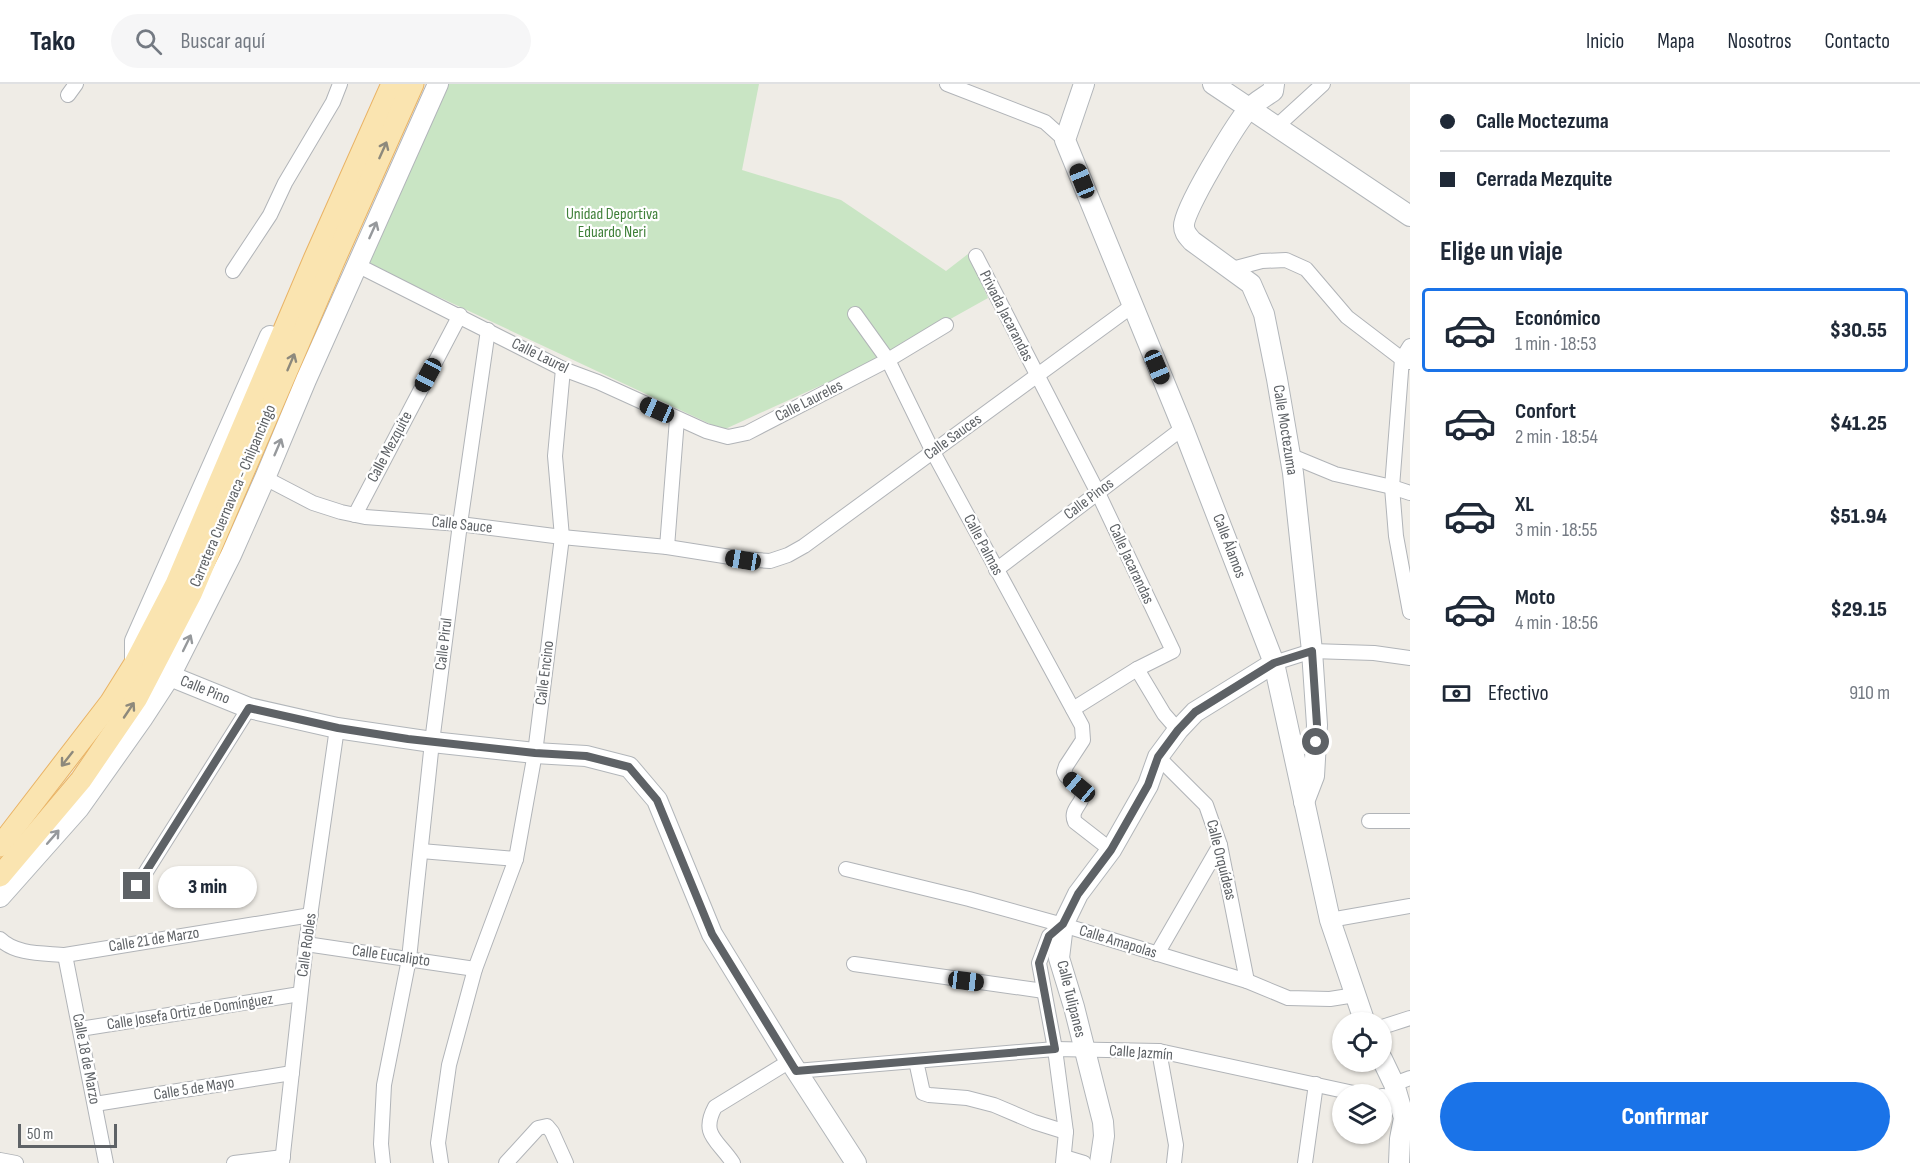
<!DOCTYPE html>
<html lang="es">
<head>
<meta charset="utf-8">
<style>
	:root { --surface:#fff; --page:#f6f6f7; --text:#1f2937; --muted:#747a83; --line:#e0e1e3; --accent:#1a73e8 }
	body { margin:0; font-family:"Sofia Sans Condensed",sans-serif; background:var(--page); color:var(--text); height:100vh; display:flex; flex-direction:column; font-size:22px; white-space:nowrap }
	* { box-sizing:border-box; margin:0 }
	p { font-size:20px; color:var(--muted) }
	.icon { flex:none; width:33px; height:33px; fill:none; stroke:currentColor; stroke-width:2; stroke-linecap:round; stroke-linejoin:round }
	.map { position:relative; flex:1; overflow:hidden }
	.panel { display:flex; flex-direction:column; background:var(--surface); width:510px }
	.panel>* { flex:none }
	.top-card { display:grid; align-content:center; height:132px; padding:0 30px; background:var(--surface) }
	.fabs { position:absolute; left:1332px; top:928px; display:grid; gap:12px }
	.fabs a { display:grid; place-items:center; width:60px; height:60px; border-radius:50%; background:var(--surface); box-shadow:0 2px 4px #0004; font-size:30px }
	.scale { position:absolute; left:18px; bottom:15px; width:99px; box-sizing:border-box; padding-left:6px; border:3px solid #5e6266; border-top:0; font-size:16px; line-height:21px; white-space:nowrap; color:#5e6266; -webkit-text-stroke:4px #fff; paint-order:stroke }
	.end { position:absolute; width:27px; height:27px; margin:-14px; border:8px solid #5e6266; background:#fff; box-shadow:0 0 0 3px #fff }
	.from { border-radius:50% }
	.bubble { position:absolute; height:42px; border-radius:21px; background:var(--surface); box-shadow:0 2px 4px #0004; font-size:20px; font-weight:800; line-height:42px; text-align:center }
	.car { position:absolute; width:18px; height:36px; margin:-18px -9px; border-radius:8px; box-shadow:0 0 4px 2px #0007; background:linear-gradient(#222 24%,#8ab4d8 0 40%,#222 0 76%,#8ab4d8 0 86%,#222 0) }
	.top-card b { display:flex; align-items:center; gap:21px; height:57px; font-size:22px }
	.top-card b+b { border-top:2px solid var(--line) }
	.top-card i { width:15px; height:15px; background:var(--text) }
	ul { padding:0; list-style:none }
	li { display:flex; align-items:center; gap:18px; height:84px; margin:0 12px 9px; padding:0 18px; border:3px solid transparent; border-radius:6px }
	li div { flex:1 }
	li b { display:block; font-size:22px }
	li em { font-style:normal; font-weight:800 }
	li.on { border-color:var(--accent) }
	li>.icon { width:54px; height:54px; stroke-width:1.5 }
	h2 { padding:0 30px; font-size:27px; line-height:72px }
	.pay { display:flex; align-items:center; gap:15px; height:66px; padding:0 30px; font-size:22px }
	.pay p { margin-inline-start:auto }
	.primary-button { display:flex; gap:12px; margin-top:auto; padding:12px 30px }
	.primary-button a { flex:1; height:69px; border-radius:36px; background:var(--accent); color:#fff; font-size:24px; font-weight:800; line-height:69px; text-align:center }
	header { display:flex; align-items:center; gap:36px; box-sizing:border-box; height:84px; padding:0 30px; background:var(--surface); border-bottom:2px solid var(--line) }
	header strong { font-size:28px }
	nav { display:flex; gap:33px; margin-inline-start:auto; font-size:21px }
	.search { width:420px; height:54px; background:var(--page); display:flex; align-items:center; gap:15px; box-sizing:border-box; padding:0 21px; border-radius:33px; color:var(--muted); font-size:22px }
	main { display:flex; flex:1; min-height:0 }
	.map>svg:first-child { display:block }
	.green { fill:#c9e5c4 }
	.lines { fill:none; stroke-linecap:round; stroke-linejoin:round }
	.street-casing { stroke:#b1b4b8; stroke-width:16 }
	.secondary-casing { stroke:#b2b6ba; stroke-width:22 }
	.primary-casing { stroke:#e9b365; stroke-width:23 }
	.street { stroke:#fff; stroke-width:14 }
	.secondary { stroke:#fff; stroke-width:20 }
	.primary { stroke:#fae4b0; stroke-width:21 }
	.oneway { stroke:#8d897c }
	.oneway2 { stroke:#96999c }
	.route { stroke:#5e6266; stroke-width:8 }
	.labels { text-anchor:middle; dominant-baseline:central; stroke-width:4.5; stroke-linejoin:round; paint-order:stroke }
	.park-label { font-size:16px; fill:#40813a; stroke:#fff }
	.street-label { font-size:16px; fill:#5e6266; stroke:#fff }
</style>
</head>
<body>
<header>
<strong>Tako</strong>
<div class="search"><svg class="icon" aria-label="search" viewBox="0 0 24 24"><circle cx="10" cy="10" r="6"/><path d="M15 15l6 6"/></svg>Buscar aquí</div>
<nav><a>Inicio</a><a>Mapa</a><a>Nosotros</a><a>Contacto</a></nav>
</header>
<main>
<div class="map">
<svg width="1410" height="1079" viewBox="0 0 1410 1079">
	<rect width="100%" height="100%" fill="#efece6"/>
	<path class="green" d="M428,0H759L742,86L841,116L946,187L968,170L988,214L877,276L723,346L364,178Z"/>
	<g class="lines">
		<defs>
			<g id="street">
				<path d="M947,0L1045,38L1065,56"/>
				<path d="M68,11L76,0"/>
				<path d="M1276,43L1323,0"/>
				<path d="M976,172L1098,409L1173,567L1137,585L1073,625"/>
				<path d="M357,181L563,285L598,298L706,347L728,353L747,349L888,276L946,241"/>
				<path d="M1232,185L1262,177L1286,176L1306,185L1347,233L1402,275L1409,278"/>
				<path d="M233,187L270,131L285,99L333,18L340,0"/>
				<path d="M855,230L888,276L933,368L1082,642L1083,656L1066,682L1064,688L1066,692L1083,708C1084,720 1069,725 1075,738L1111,766"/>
				<path d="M1410,262L1402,275L1392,403L1396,452L1410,528"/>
				<path d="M1289,371L1335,390L1392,403L1410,409"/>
				<path d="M265,394L313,419L341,428L365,433L460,440L562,453L667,463L743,475L770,477L788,471L804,462L1132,222"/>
				<path d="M355,431L460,231"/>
				<path d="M667,463L677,335"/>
				<path d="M996,486L1183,344"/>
				<path d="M1274,579L1312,567L1374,569L1410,574"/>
				<path d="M1137,585L1164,630L1178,646"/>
				<path d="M1158,673L1206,721L1220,761L1247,897"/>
				<path d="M1369,737H1410"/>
				<path d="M421,767L516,775"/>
				<path d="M846,785L969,815L1063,841L1247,897L1288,914L1330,915L1355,911"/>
				<path d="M137,802L249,624"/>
				<path d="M1330,836L1410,822"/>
				<path d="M1063,841L1049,852L1039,879L1055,965L1066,1048L1063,1079"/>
				<path d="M0,855C16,871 44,869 65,871L311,831"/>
				<path d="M306,860L475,885"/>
				<path d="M1157,870L1220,761"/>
				<path d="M65,871L106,1079"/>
				<path d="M854,880L1044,907"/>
				<path d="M1382,943L1410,934"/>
				<path d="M80,945L300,910"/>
				<path d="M1159,967L1176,1061L1174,1079"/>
				<path d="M916,977L923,1009L929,1011L967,1014L994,1021L1034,1038L1066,1048"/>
				<path d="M796,987L1055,965L1159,967L1363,1011"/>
				<path d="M1394,1000L1410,994"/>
				<path d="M1382,1012L1397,1014"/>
				<path d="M95,1020L292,989"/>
				<path d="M1064,1073L1084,1079"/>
				<path d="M0,1076L16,1079"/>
				<path d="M234,1079L283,1073"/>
				<path d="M282,1079L306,860L337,644"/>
				<path d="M383,1079L381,1060L384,1001L409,875L432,658L460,440L488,246"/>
				<path d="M441,1079L438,1059L449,981L475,885L516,775L535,669L562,453L555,372L563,285"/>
				<path d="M506,1079L538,1044L547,1042L552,1048L566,1079"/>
				<path d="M733,1079C718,1056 700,1051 715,1023L790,977"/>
				<path d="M1305,1079L1316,1000"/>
			</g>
			<g id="secondary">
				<path d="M1084,0L1065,56L1183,344L1274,579L1330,836L1365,939"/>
				<path d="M1213,0L1410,132"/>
				<path d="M1274,0L1273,7C1265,13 1253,19 1247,27C1235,42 1183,126 1184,142C1184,149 1188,152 1192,157L1251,200L1264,230L1277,295L1293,389L1312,567L1317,641L1314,692L1304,718"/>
				<path d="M135,579V557L270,252"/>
				<path d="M170,592L249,624L337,644L432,658L535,669L586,672L629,683L657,716L712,850L790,977L856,1079"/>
				<path d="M0,813L79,724L142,635L170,592L231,471L265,394L306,296L438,0"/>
				<path d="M1382,975L1394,1000L1404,1034L1400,1055L1399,1079"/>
				<path d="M1100,1079L1104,1052L1103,1038L1074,923L1059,874L1063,841L1078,810L1111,766L1148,701L1158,673L1178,646L1195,628L1274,579"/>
			</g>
			<g id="primary">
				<path d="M0,762L110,619L135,579L176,500L315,173L392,0"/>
				<path d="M0,792L81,696L137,614L191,510L334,177L413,0"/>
			</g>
		</defs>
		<use href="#street" class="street-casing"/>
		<use href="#secondary" class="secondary-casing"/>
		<use href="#primary" class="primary-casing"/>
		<use href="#street" class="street"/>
		<use href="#secondary" class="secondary"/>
		<use href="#primary" class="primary"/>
	</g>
	<defs><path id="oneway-shaft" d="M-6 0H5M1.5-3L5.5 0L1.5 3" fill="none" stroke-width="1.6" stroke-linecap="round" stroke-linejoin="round" transform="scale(1.5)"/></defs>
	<g class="oneway">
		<use href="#oneway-shaft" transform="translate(383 66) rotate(-66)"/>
		<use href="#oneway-shaft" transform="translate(291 278) rotate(-67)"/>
		<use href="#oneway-shaft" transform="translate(129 626) rotate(-56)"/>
		<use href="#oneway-shaft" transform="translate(67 675) rotate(128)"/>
	</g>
	<g class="oneway2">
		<use href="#oneway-shaft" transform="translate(373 146) rotate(-66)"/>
		<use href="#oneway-shaft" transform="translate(278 363) rotate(-67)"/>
		<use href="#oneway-shaft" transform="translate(187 559) rotate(-64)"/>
		<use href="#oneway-shaft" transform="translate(53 753) rotate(-49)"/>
	</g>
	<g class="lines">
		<path class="route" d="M137,802L249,624L338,644L408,655L535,669L586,672L629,683L657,716L712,850L796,987L1055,965L1039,879L1049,852L1063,840L1078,810L1111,766L1148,701L1158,673L1178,646L1195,628L1274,579L1312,567L1317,641L1316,658"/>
	</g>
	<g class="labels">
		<g class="park-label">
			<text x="612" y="130">Unidad Deportiva<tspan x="612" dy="18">Eduardo Neri</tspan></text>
		</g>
		<g class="street-label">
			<text transform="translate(1006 232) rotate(63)">Privada Jacarandas</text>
			<text transform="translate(540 272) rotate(26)">Calle Laurel</text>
			<text transform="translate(809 317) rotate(-27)">Calle Laureles</text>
			<text transform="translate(1285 346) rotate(81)">Calle Moctezuma</text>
			<text transform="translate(953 353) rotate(-36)">Calle Sauces</text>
			<text transform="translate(390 363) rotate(-62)">Calle Mezquite</text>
			<text transform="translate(233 412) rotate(-67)">Carretera Cuernavaca - Chilpancingo</text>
			<text transform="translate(1089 415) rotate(-37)">Calle Pinos</text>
			<text transform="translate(462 441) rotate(6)">Calle Sauce</text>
			<text transform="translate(983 461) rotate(62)">Calle Palmas</text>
			<text transform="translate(1229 462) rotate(69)">Calle Álamos</text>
			<text transform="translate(1131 480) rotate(65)">Calle Jacarandas</text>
			<text transform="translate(444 560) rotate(-83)">Calle Pirul</text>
			<text transform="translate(545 589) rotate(-83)">Calle Encino</text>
			<text transform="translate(205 606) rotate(22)">Calle Pino</text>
			<text transform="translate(1221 776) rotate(76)">Calle Orquídeas</text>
			<text transform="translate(154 856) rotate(-9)">Calle 21 de Marzo</text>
			<text transform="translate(1118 858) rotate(17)">Calle Amapolas</text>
			<text transform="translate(307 861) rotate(-82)">Calle Robles</text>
			<text transform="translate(391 872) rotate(8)">Calle Eucalipto</text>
			<text transform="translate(1071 915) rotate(76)">Calle Tulipanes</text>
			<text transform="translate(190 928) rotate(-9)">Calle Josefa Ortiz de Domínguez</text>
			<text transform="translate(1141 969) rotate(4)">Calle Jazmín</text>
			<text transform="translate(86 975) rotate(79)">Calle 18 de Marzo</text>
			<text transform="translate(194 1005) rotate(-9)">Calle 5 de Mayo</text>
		</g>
	</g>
</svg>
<div class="fabs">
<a><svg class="icon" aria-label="locate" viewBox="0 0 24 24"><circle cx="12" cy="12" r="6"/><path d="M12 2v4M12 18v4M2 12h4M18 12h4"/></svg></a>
<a><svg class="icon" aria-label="layers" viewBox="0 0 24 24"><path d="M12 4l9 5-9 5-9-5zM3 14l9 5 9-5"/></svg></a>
</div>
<div class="scale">50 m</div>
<i class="end from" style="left:1316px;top:658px"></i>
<i class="end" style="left:137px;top:802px"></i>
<div class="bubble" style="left:158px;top:782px;width:99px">3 min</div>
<i class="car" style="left:1082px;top:97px;rotate:338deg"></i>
<i class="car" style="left:1157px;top:283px;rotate:157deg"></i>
<i class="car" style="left:428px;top:291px;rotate:208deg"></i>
<i class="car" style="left:657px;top:326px;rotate:294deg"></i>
<i class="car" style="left:743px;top:476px;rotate:279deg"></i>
<i class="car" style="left:1079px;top:703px;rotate:310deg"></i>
<i class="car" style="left:966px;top:897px;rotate:97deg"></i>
</div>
<section class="panel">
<div class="top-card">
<b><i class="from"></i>Calle Moctezuma</b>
<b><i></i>Cerrada Mezquite</b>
</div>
<h2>Elige un viaje</h2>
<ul>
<li class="on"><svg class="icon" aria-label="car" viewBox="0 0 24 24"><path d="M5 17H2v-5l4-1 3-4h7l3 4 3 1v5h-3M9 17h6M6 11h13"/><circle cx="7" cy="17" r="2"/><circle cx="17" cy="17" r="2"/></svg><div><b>Económico</b><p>1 min · 18:53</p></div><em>$30.55</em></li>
<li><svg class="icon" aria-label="car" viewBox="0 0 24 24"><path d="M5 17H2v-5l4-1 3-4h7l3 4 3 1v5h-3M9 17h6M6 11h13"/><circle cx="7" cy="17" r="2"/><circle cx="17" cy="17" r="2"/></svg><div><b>Confort</b><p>2 min · 18:54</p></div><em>$41.25</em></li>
<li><svg class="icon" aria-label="car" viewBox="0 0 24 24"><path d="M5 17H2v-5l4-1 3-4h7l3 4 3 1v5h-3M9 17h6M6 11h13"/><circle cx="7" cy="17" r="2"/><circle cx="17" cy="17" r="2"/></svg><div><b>XL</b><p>3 min · 18:55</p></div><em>$51.94</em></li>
<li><svg class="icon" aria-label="car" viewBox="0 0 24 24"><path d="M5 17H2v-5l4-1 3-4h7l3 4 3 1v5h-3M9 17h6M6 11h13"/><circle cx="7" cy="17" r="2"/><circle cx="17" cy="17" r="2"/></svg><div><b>Moto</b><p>4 min · 18:56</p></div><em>$29.15</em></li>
</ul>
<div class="pay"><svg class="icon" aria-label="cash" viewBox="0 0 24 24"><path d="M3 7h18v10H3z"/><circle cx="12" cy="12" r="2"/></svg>Efectivo<p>910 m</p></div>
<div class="primary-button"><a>Confirmar</a></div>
</section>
</main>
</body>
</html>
